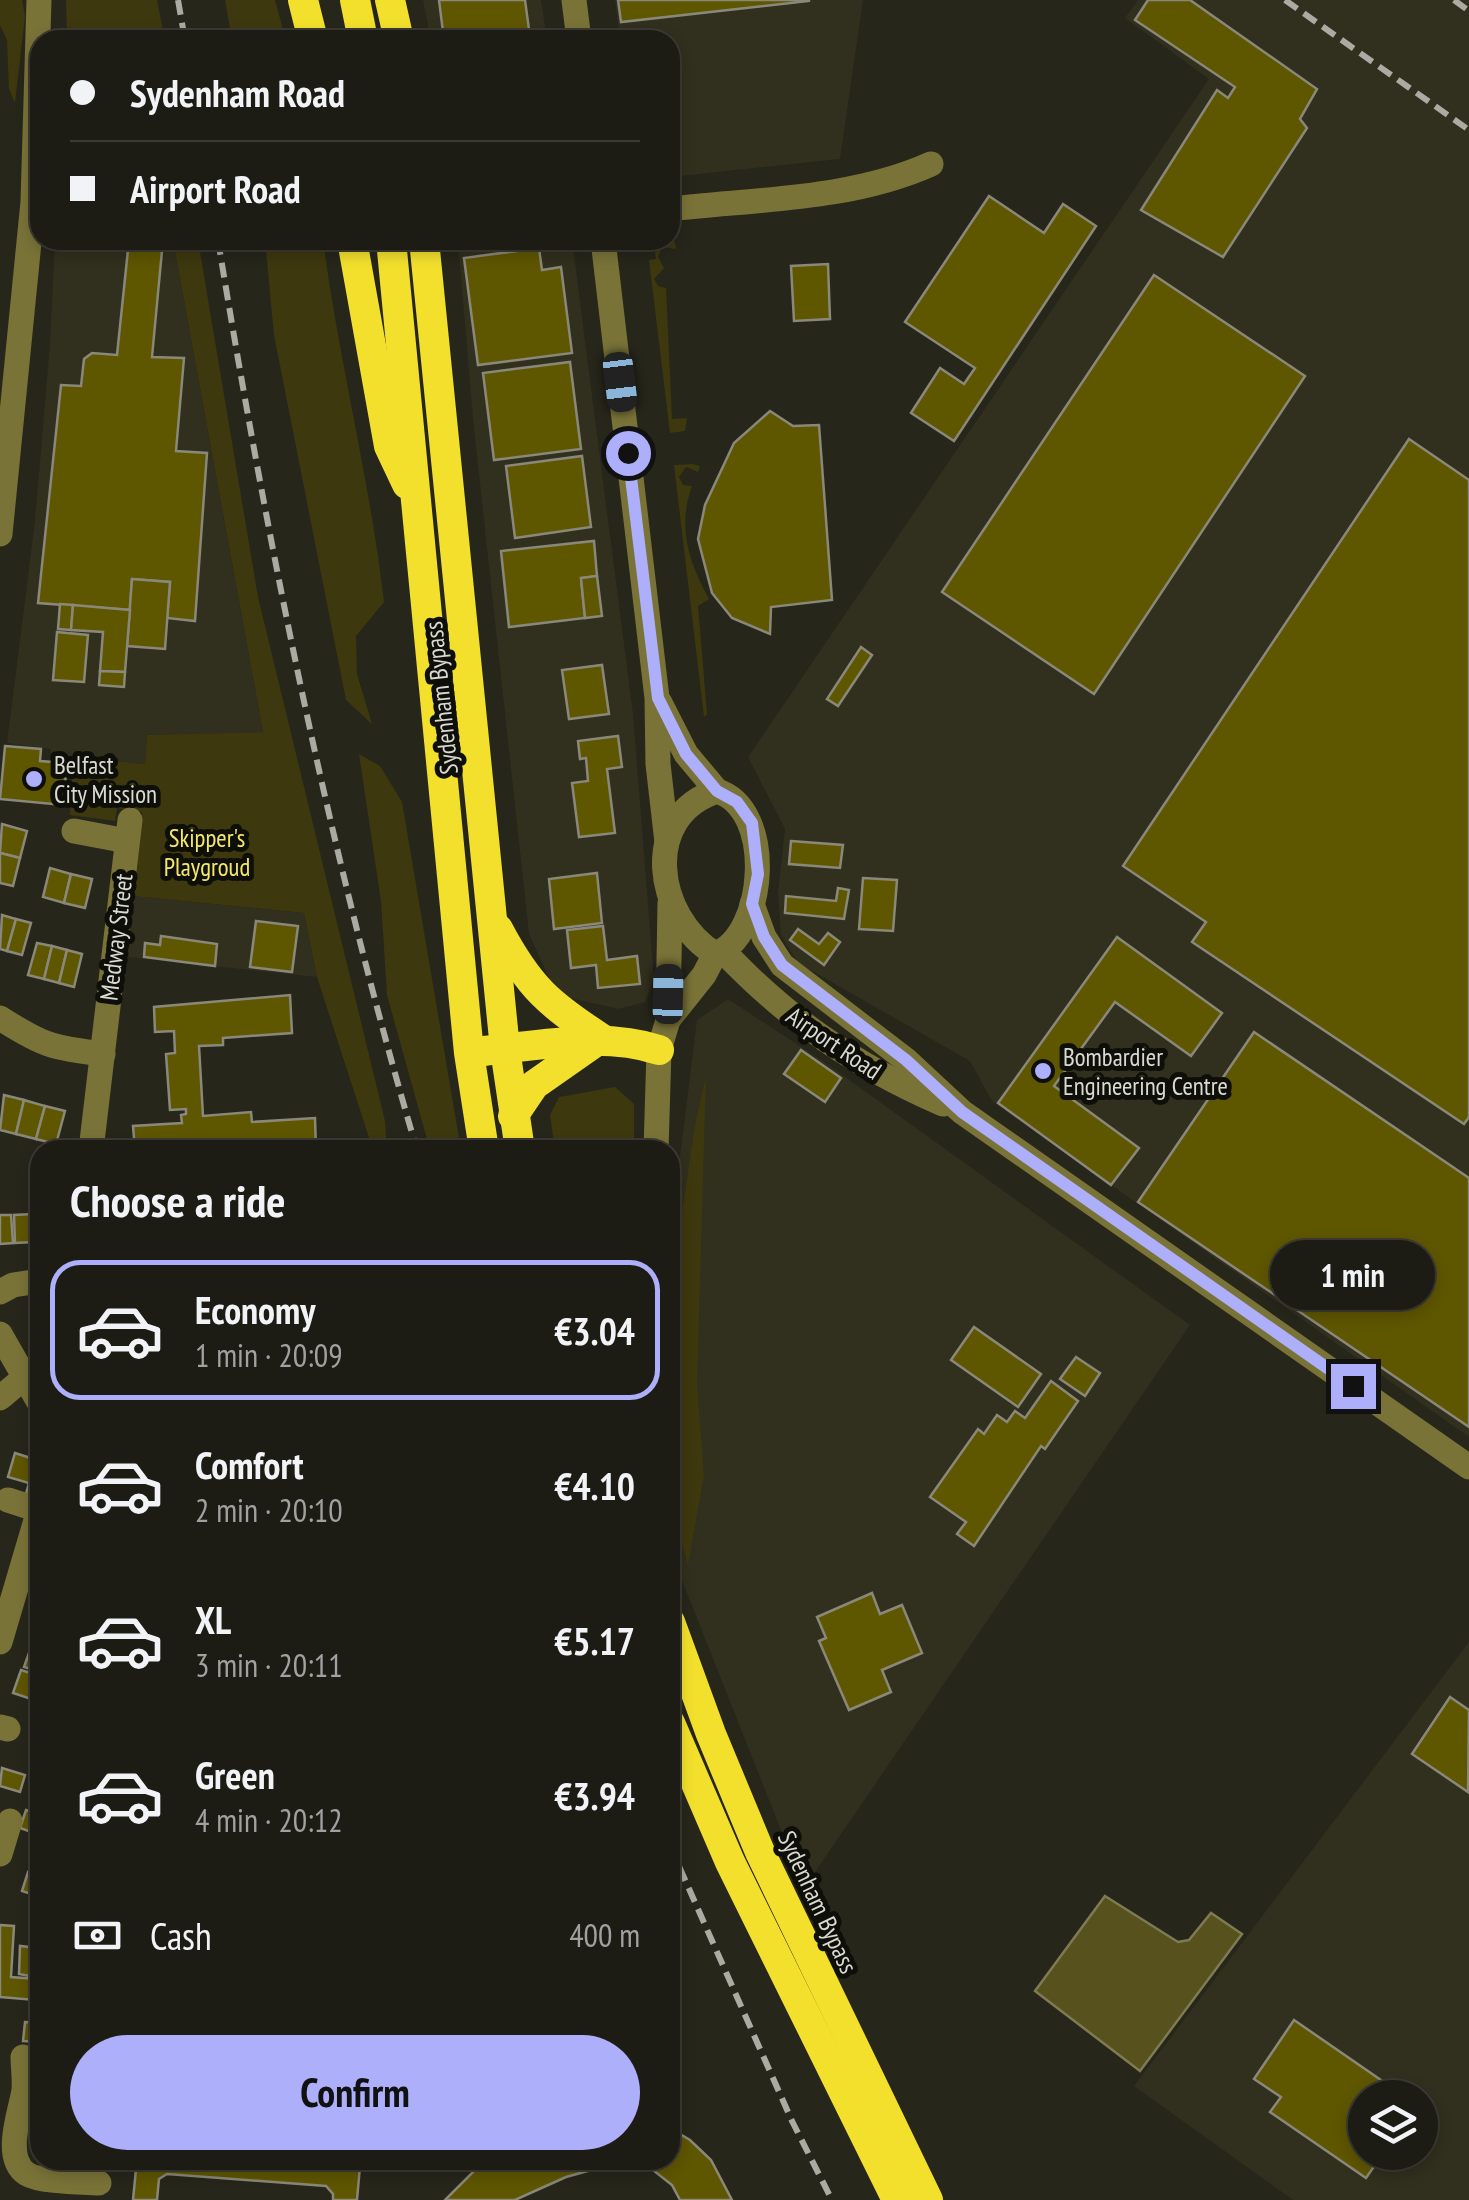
<!DOCTYPE html>
<html lang="en">
<head>
<meta charset="utf-8">
<style>
	:root { --surface:#1d1c14; --page:#2a2922; --text:#f1f3f6; --muted:#a0a1a0; --line:#3b3a34; --accent:#adaffb }
	body { margin:0; font-family:"PT Sans Narrow",sans-serif; background:var(--page); color:var(--text); height:100vh; display:flex; flex-direction:column; font-size:38px; white-space:nowrap }
	* { box-sizing:border-box; margin:0 }
	p { font-size:32px; color:var(--muted) }
	.icon { flex:none; width:55px; height:55px; fill:none; stroke:currentColor; stroke-width:2; stroke-linecap:round; stroke-linejoin:round }
	.map { position:relative; flex:1; overflow:hidden }
	.panel { position:absolute; left:30px; top:1140px; width:650px; height:1030px; display:flex; flex-direction:column; background:var(--surface); border-radius:30px; box-shadow:0 5px 15px #0003,0 0 0 2px var(--line) }
	.panel>* { flex:none }
	.top-card { position:absolute; left:30px; top:30px; width:650px; height:220px; border-radius:30px; box-shadow:0 5px 15px #0003,0 0 0 2px var(--line); display:grid; align-content:center; height:220px; padding:0 40px; background:var(--surface) }
	.controls { position:absolute; left:1348px; top:2080px; display:grid; gap:20px }
	.controls a { display:grid; place-items:center; width:90px; height:90px; border-radius:50%; background:var(--surface); box-shadow:0 5px 15px #0003,0 0 0 2px var(--line); font-size:50px }
	.end { position:absolute; width:45px; height:45px; margin:-22px; border:12px solid #adaffb; background:#111; box-shadow:0 0 0 5px #111 }
	.from { border-radius:50% }
	.bubble { position:absolute; height:70px; border-radius:35px; background:var(--surface); box-shadow:0 5px 15px #0003,0 0 0 2px var(--line); font-size:32px; font-weight:800; line-height:70px; text-align:center }
	.car { position:absolute; width:30px; height:60px; margin:-30px -15px; border-radius:12px; box-shadow:0 0 8px 2px #0007; background:linear-gradient(#222 24%,#8ab4d8 0 40%,#222 0 76%,#8ab4d8 0 86%,#222 0) }
	.top-card b { display:flex; align-items:center; gap:35px; height:95px; font-size:38px }
	.top-card b+b { border-top:2px solid var(--line) }
	.top-card i { width:25px; height:25px; background:var(--text) }
	ul { padding:0; list-style:none }
	li { display:flex; align-items:center; gap:30px; height:140px; margin:0 20px 15px; padding:0 20px; border:5px solid transparent; border-radius:30px }
	li div { flex:1 }
	li b { display:block; font-size:38px }
	li em { font-style:normal; font-weight:800 }
	li.selected { border-color:var(--accent) }
	li>.icon { width:90px; height:90px; stroke-width:1.5 }
	h2 { padding:0 40px; font-size:45px; line-height:120px }
	.pay { display:flex; align-items:center; gap:25px; height:110px; padding:0 40px; font-size:38px }
	.pay p { margin-inline-start:auto }
	.cta { display:flex; gap:20px; margin-top:auto; padding:20px 40px }
	.cta a { flex:1; height:115px; border-radius:60px; background:var(--accent); color:#111; font-size:40px; font-weight:800; line-height:115px; text-align:center }
	.map>svg:first-child { display:block }
	.built { fill:#312f1d; fill-rule:evenodd }
	.green { fill:#3d380e }
	.water { fill:#57511d; stroke:#7e7a53; stroke-width:2.5 }
	.building { fill:#5f5600; stroke:#89887a; stroke-width:2.5 }
	.lines { fill:none; stroke-linecap:round; stroke-linejoin:round }
	.minor { stroke:#7a7338; stroke-width:25 }
	.highway { stroke:#f3e02c; stroke-width:30 }
	.rail { stroke:#acaba3; stroke-width:6; stroke-dasharray:15 8; stroke-linecap:butt }
	.route { stroke:#adaffb; stroke-width:12 }
	.poi-dot { fill:#adaffb; stroke:#0f0f0a; stroke-width:4 }
	.labels { text-anchor:middle; dominant-baseline:central; stroke-width:10; stroke-linejoin:round; paint-order:stroke }
	.street-label { font-size:25px; fill:#dad9d2; stroke:#0f0f0a }
	.poi-label { font-size:25px; fill:#dad9d2; stroke:#0f0f0a; text-anchor:start }
	.park-label { font-size:25px; fill:#f6e867; stroke:#0f0f0a }
</style>
</head>
<body>
<div class="map">
<svg width="1469" height="2200" viewBox="0 0 1469 2200">
	<rect width="100%" height="100%" fill="#27261b"/>
	<g class="built">
		<path d="M423,0H541L547,40H431Z"/>
		<path d="M615,0H863L840,159L670,177V40H620Z"/>
		<path d="M1138,0H1469V1437L992,1101L970,1061L798,963L781,935L778,893L785,829L748,757L1209,79L1125,18Z"/>
		<path d="M55,240H173L263,732L147,735L145,764L51,755V749L7,743L35,520L50,344Z"/>
		<path d="M458,240H572L633,714L654,980L645,1002L619,1009L557,995L529,934L473,419Z"/>
		<path d="M133,896L304,913L317,977L127,957Z"/>
		<path d="M728,999L827,1064L1190,1325L804,1888L683,1583L670,1540V1237L697,1020Z"/>
		<path d="M1469,1642V2200H1293L1134,2086ZM1365,2098H1420V2152H1365Z"/>
	</g>
	<g class="green">
		<path d="M0,0H22L25,16L15,103L9,89L7,40L0,25Z"/>
		<path d="M66,0H157L165,40H67Z"/>
		<path d="M225,0H275L286,40H232Z"/>
		<path d="M173,240H198L258,597L385,1121L387,1150H373L317,977L304,913L133,896L142,812L117,808L115,821L70,815L73,757L145,764L147,735L263,732Z"/>
		<path d="M265,240H323C339,362 370,480 384,602L356,636L357,674L372,724L346,700L274,335Z"/>
		<path d="M675,242L676,249L662,247L658,257L664,268L654,279L658,286L666,288L672,419L687,418L685,431L670,433L649,260L656,259L654,245Z"/>
		<path d="M692,464L700,466L698,472L686,467L679,477L683,485L692,486C677,527 689,563 709,599L698,606L707,714L704,717L674,465Z"/>
		<path d="M359,754L380,766L402,802L461,1150H430L387,995L381,901Z"/>
		<path d="M706,1076L697,1385L704,1475L688,1565L670,1499V1292L695,1125Z"/>
		<path d="M615,1087L634,1104V1150H555L550,1115L559,1097Z"/>
	</g>
	<path class="water" d="M1105,1896L1178,1942L1189,1940L1211,1913L1242,1934L1140,2071L1035,1991Z"/>
	<g class="building">
		<path d="M439,0H525L530,37L444,40Z"/>
		<path d="M618,0H809V1L621,22Z"/>
		<path d="M1148,0H1190L1317,89L1300,119L1307,128L1223,257L1141,210L1217,90L1228,98L1235,87L1135,20Z"/>
		<path d="M989,196L1044,233L1063,204L1096,226L954,441L911,413L940,368L964,384L975,368L905,322Z"/>
		<path d="M129,240H163L152,357L184,358L176,451L207,453L195,621L167,618L170,582L132,579L130,610L38,603L61,385L81,386L84,359L92,353L117,355Z"/>
		<path d="M539,248L542,270L561,267L572,353L478,365L464,258Z"/>
		<path d="M828,264L830,319L794,321L791,266Z"/>
		<path d="M1154,275L1305,376L1094,694L942,592Z"/>
		<path d="M570,362L581,449L494,460L483,373Z"/>
		<path d="M770,411L793,426L819,425L832,600L771,607L770,634L732,618L712,593L698,539L705,505L734,443Z"/>
		<path d="M1409,439L1469,480V1117L1464,1124L1192,942L1206,922L1123,866Z"/>
		<path d="M582,456L591,527L515,538L506,466Z"/>
		<path d="M594,541L597,576L581,578L585,618L509,627L501,551Z"/>
		<path d="M597,576L602,616L585,618L581,578Z"/>
		<path d="M132,579L170,582L165,649L127,646Z"/>
		<path d="M60,604L73,605L71,630L58,629Z"/>
		<path d="M73,605L130,610L125,672L100,671L103,632L71,630Z"/>
		<path d="M57,632L88,635L84,682L53,680Z"/>
		<path d="M861,647L872,655L838,706L827,699Z"/>
		<path d="M602,665L609,714L569,719L562,670Z"/>
		<path d="M100,671L125,672L124,687L99,685Z"/>
		<path d="M618,736L622,767L607,769L615,833L579,837L572,783L588,781L586,758L580,759L578,741Z"/>
		<path d="M5,746L41,749L40,761L67,763L63,805L0,799Z"/>
		<path d="M2,824L27,831L20,858L0,853Z"/>
		<path d="M791,841L843,845L840,868L789,864Z"/>
		<path d="M0,853L20,858L13,886L0,883Z"/>
		<path d="M50,868L71,874L64,903L43,897Z"/>
		<path d="M597,873L602,923L554,929L549,879Z"/>
		<path d="M71,874L92,879L85,908L64,903Z"/>
		<path d="M863,878L897,880L893,931L859,929Z"/>
		<path d="M838,888L849,890L844,919L785,913L786,896L836,901Z"/>
		<path d="M2,915L16,919L7,951L0,949Z"/>
		<path d="M16,919L31,923L22,955L7,951Z"/>
		<path d="M256,921L298,926L292,972L250,967Z"/>
		<path d="M603,926L607,960L637,956L640,984L598,988L596,965L571,968L567,930Z"/>
		<path d="M798,929L819,944L828,933L840,942L824,965L790,940Z"/>
		<path d="M161,936L217,944L215,966L144,957L145,943L160,945Z"/>
		<path d="M1117,937L1222,1013L1191,1056L1115,1002L1054,1086L1139,1148L1111,1185L998,1103Z"/>
		<path d="M37,943L52,946L44,979L28,975Z"/>
		<path d="M52,946L67,950L59,983L44,979Z"/>
		<path d="M67,950L82,954L74,987L59,983Z"/>
		<path d="M290,995L292,1033L223,1038V1045L199,1046L203,1116L251,1112L252,1122L315,1118L316,1150H135L133,1126L182,1123L181,1115L186,1114V1109L170,1110L166,1054L175,1053L174,1031L155,1032L154,1007Z"/>
		<path d="M1254,1032L1469,1178V1427L1138,1202Z"/>
		<path d="M801,1050L841,1078L825,1102L784,1074Z"/>
		<path d="M4,1095L24,1100L16,1134L0,1130Z"/>
		<path d="M24,1100L45,1106L36,1139L16,1134Z"/>
		<path d="M45,1106L65,1111L56,1144L36,1139Z"/>
		<path d="M33,1214L35,1242L15,1243L14,1215Z"/>
		<path d="M0,1215H11L13,1243L0,1244Z"/>
		<path d="M974,1327L1041,1374L1018,1407L951,1360Z"/>
		<path d="M1076,1357L1100,1373L1085,1396L1060,1379Z"/>
		<path d="M1051,1381L1078,1401L1045,1449L1041,1446L974,1546L957,1534L966,1522L930,1497L978,1429L984,1434L997,1415L1007,1422L1015,1411L1025,1418Z"/>
		<path d="M15,1453L40,1461V1502L25,1497L29,1483L8,1477Z"/>
		<path d="M872,1593L880,1614L902,1605L922,1653L882,1670L891,1692L849,1710L819,1641L826,1638L817,1617Z"/>
		<path d="M30,1650L40,1653V1672L24,1667Z"/>
		<path d="M21,1670L40,1676L34,1700L13,1693Z"/>
		<path d="M1450,1697L1469,1710L1468,1792L1412,1754Z"/>
		<path d="M2,1768L25,1775L20,1792L0,1786Z"/>
		<path d="M26,1810L40,1815V1835L20,1828Z"/>
		<path d="M28,1872L40,1876V1897L22,1891Z"/>
		<path d="M31,1923L40,1924V1978L19,1974L20,1946L30,1947Z"/>
		<path d="M0,1925L14,1926L11,1977L37,1979L35,2000L0,1997Z"/>
		<path d="M1294,2020L1407,2098H1365V2152H1384L1366,2178L1270,2112L1281,2097L1254,2079Z"/>
		<path d="M25,2022L40,2023V2042L23,2041Z"/>
		<path d="M670,2128L690,2140L711,2160L732,2200H680L672,2185L653,2170L641,2165H625L606,2166L566,2177L515,2200H445L476,2169L492,2160H670Z"/>
		<path d="M130,2160H292L360,2166L357,2200H333V2194L326,2186L167,2174L159,2179L157,2200H133L136,2169Z"/>
	</g>
	<g class="lines">
		<g class="minor">
			<path d="M574,0L579,40"/>
			<path d="M670,209C756,199 851,200 931,164"/>
			<path d="M603,240L657,698L658,764L667,842"/>
			<path d="M0,534L33,202L39,0"/>
			<path d="M660,703L686,754L717,791"/>
			<path d="M717,791C776,809 766,936 715,954C655,917 640,816 717,791Z"/>
			<path d="M74,831L127,841"/>
			<path d="M752,904L764,937L782,965L906,1060L962,1112L1469,1467"/>
			<path d="M723,951C790,1021 854,1065 943,1104"/>
			<path d="M0,1018C42,1045 52,1048 103,1054"/>
			<path d="M668,1020L704,975L715,954"/>
			<path d="M91,1150L130,820"/>
			<path d="M656,1150L659,1050L668,1020L670,903"/>
			<path d="M0,1292L13,1285L40,1281"/>
			<path d="M0,1334L40,1404"/>
			<path d="M0,1398L24,1378"/>
			<path d="M0,1642L39,1510L8,1500"/>
			<path d="M0,1727L8,1729"/>
			<path d="M0,1854L10,1821"/>
			<path d="M23,2057C23,2067 25,2079 24,2090C21,2111 2,2158 27,2174C40,2182 82,2182 99,2183"/>
		</g>
		<g class="highway">
			<path d="M303,0L313,40"/>
			<path d="M355,0L363,40"/>
			<path d="M390,0L399,40"/>
			<path d="M352,240L389,446L407,484"/>
			<path d="M391,240L469,1053L484,1150"/>
			<path d="M424,240L505,1049L520,1150"/>
			<path d="M498,929C529,988 550,1005 604,1040"/>
			<path d="M484,1051C541,1045 604,1032 659,1050"/>
			<path d="M513,1116L534,1085L594,1043"/>
			<path d="M670,1622L711,1734L760,1852L928,2200"/>
			<path d="M670,1723L730,1862L897,2200"/>
		</g>
		<g class="rail">
			<path d="M178,0L185,40"/>
			<path d="M1285,0L1469,130"/>
			<path d="M1454,0L1469,11"/>
			<path d="M218,240C268,546 329,852 417,1150"/>
			<path d="M670,1846L792,2121L832,2200"/>
		</g>
	</g>
	<g class="lines">
		<path class="route" d="M628,453L658,698L686,754L717,791L737,802L752,823L758,874L752,904L764,937L782,965L906,1060L962,1112L1353,1386"/>
	</g>
	<g class="poi-dot">
		<circle cx="34" cy="779" r="10"/>
		<circle cx="1043" cy="1071" r="10"/>
	</g>
	<g class="labels">
		<g class="street-label">
			<text transform="translate(441 698) rotate(-96)">Sydenham Bypass</text>
			<text transform="translate(116 937) rotate(-83)">Medway Street</text>
			<text transform="translate(834 1043) rotate(34)">Airport Road</text>
			<text transform="translate(818 1902) rotate(65)">Sydenham Bypass</text>
		</g>
		<g class="poi-label">
			<text x="54" y="765">Belfast<tspan x="54" dy="29">City Mission</tspan></text>
			<text x="1063" y="1057">Bombardier<tspan x="1063" dy="29">Engineering Centre</tspan></text>
		</g>
		<g class="park-label">
			<text x="207" y="838">Skipper's<tspan x="207" dy="29">Playgroud</tspan></text>
		</g>
	</g>
</svg>
<div class="controls">
<a><svg class="icon" aria-label="layers" viewBox="0 0 24 24"><path d="M12 4l9 5-9 5-9-5zM3 14l9 5 9-5"/></svg></a>
</div>
<i class="end from" style="left:628px;top:453px"></i>
<i class="end" style="left:1353px;top:1386px"></i>
<div class="bubble" style="left:1270px;top:1240px;width:165px">1 min</div>
<i class="car" style="left:620px;top:382px;rotate:173deg"></i>
<i class="car" style="left:668px;top:994px;rotate:1deg"></i>
<div class="top-card">
<b><i class="from"></i>Sydenham Road</b>
<b><i></i>Airport Road</b>
</div>
<section class="panel">
<h2>Choose a ride</h2>
<ul>
<li class="selected"><svg class="icon" aria-label="car" viewBox="0 0 24 24"><path d="M5 17H2v-5l4-1 3-4h7l3 4 3 1v5h-3M9 17h6M6 11h13"/><circle cx="7" cy="17" r="2"/><circle cx="17" cy="17" r="2"/></svg><div><b>Economy</b><p>1 min · 20:09</p></div><em>€3.04</em></li>
<li><svg class="icon" aria-label="car" viewBox="0 0 24 24"><path d="M5 17H2v-5l4-1 3-4h7l3 4 3 1v5h-3M9 17h6M6 11h13"/><circle cx="7" cy="17" r="2"/><circle cx="17" cy="17" r="2"/></svg><div><b>Comfort</b><p>2 min · 20:10</p></div><em>€4.10</em></li>
<li><svg class="icon" aria-label="car" viewBox="0 0 24 24"><path d="M5 17H2v-5l4-1 3-4h7l3 4 3 1v5h-3M9 17h6M6 11h13"/><circle cx="7" cy="17" r="2"/><circle cx="17" cy="17" r="2"/></svg><div><b>XL</b><p>3 min · 20:11</p></div><em>€5.17</em></li>
<li><svg class="icon" aria-label="car" viewBox="0 0 24 24"><path d="M5 17H2v-5l4-1 3-4h7l3 4 3 1v5h-3M9 17h6M6 11h13"/><circle cx="7" cy="17" r="2"/><circle cx="17" cy="17" r="2"/></svg><div><b>Green</b><p>4 min · 20:12</p></div><em>€3.94</em></li>
</ul>
<div class="pay"><svg class="icon" aria-label="cash" viewBox="0 0 24 24"><path d="M3 7h18v10H3z"/><circle cx="12" cy="12" r="2"/></svg>Cash<p>400 m</p></div>
<div class="cta"><a>Confirm</a></div>
</section>
</div>
</body>
</html>
